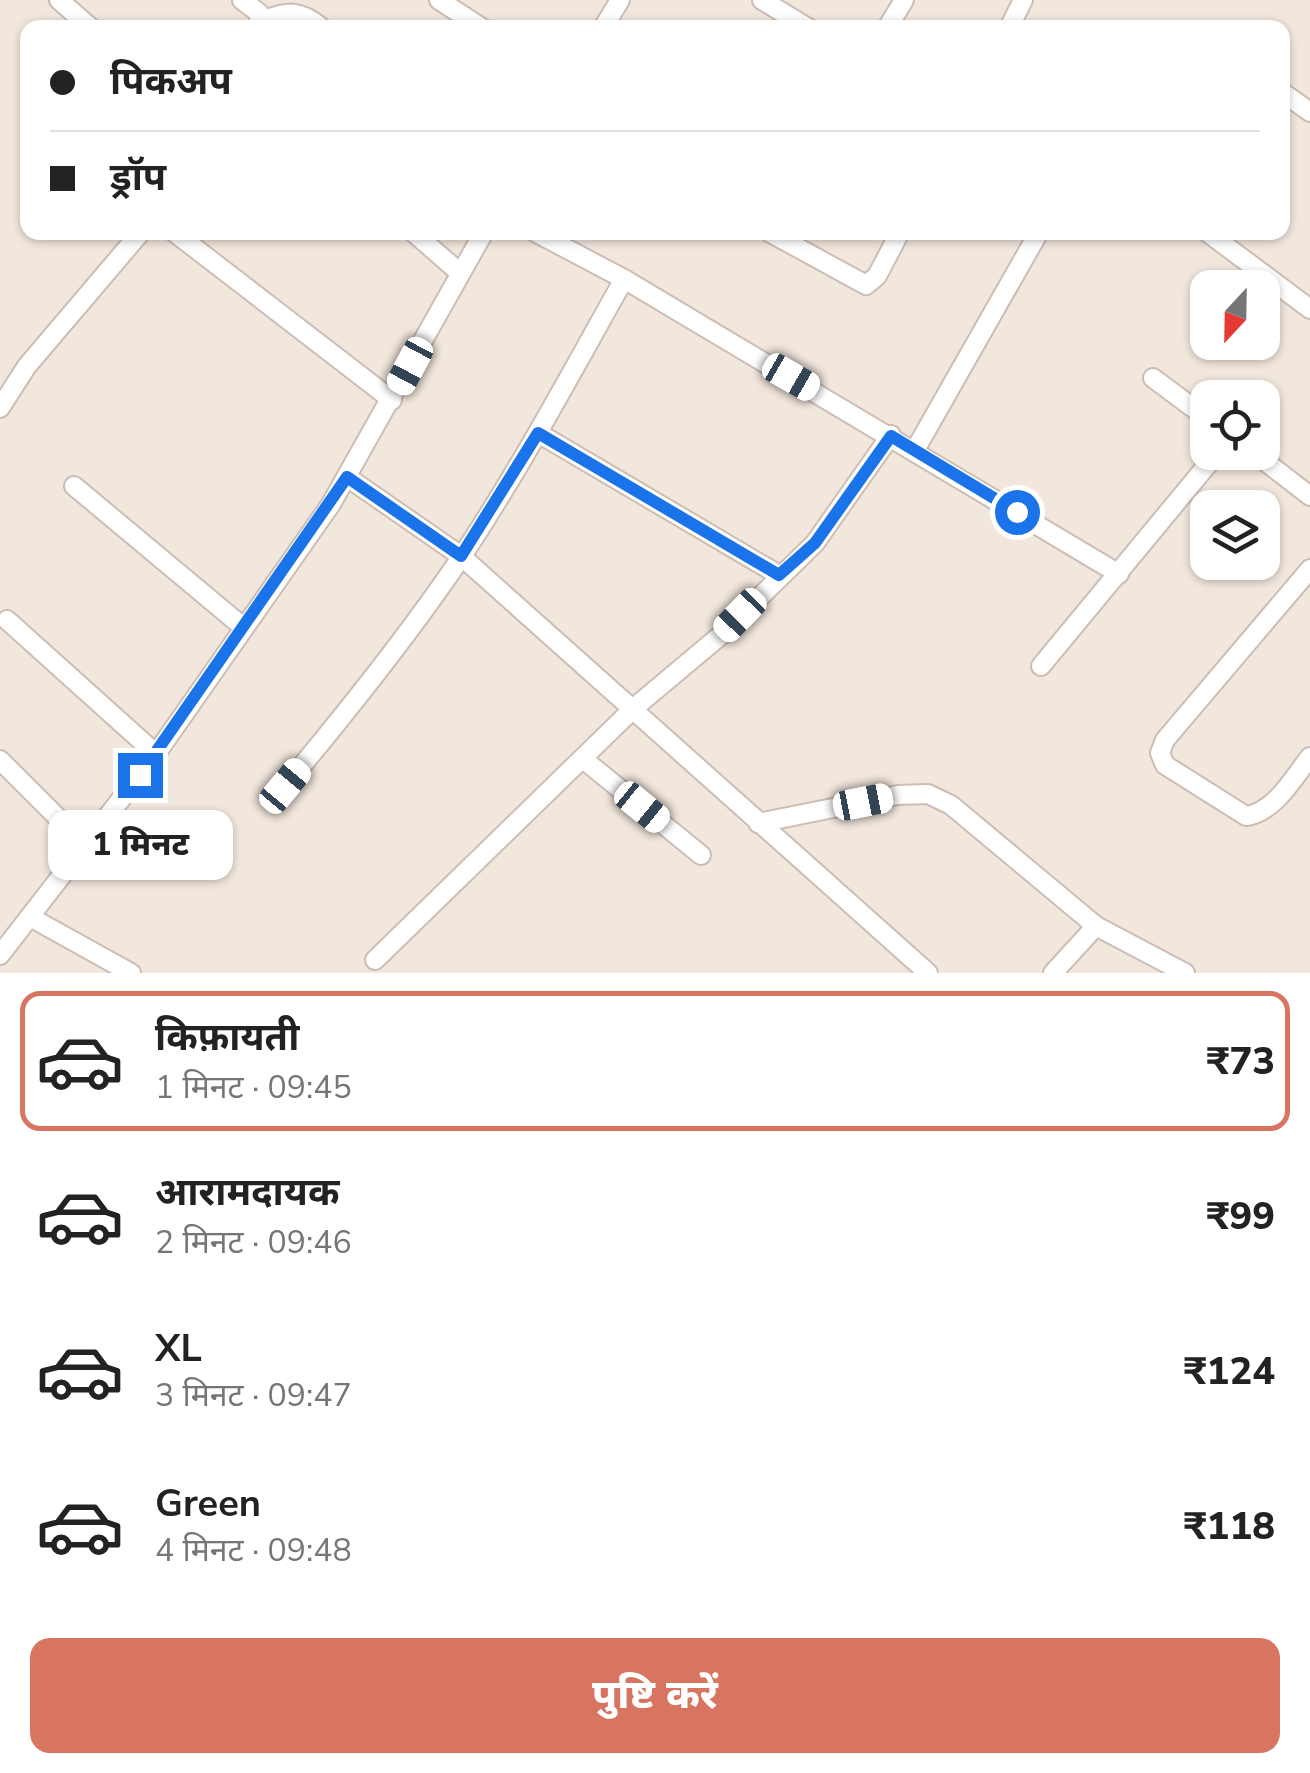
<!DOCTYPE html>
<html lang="hi">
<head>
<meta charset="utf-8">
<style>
	:root { --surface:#fff; --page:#f2f2f2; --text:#222; --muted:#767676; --line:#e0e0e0; --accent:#d77561 }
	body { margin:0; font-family:"Nunito Sans","Noto Sans Devanagari",sans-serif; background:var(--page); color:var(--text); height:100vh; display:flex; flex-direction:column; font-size:38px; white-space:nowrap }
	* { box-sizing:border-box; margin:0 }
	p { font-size:32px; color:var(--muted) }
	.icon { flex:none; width:55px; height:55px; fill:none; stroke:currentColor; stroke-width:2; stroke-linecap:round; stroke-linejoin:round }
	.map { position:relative; height:973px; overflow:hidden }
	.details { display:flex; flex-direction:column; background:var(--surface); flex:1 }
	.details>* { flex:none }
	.top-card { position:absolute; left:20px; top:20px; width:1270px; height:220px; border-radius:20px; box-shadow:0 2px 8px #0004; display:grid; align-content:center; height:220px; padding:0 30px; background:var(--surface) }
	.needle { width:65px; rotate:202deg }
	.buttons { position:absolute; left:1190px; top:270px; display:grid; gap:20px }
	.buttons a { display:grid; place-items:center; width:90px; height:90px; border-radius:20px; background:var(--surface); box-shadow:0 2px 8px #0004; font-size:50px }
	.end { position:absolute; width:45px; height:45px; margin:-22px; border:12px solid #1a73e8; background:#fff; box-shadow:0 0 0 5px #fff }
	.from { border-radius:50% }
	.bubble { position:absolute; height:70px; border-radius:20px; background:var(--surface); box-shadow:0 2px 8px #0004; font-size:32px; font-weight:800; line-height:70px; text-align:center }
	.car { position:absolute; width:30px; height:60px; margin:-30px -15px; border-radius:12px; box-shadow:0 0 8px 2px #0007; background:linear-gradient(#fff 24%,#345 0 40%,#fff 0 76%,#345 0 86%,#fff 0) }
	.top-card b { display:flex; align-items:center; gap:35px; height:95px; font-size:38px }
	.top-card b+b { border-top:2px solid var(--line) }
	.top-card i { width:25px; height:25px; background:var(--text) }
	ul { padding:18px 0 0; list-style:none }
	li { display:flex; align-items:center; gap:30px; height:140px; margin:0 20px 15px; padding:0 10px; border:5px solid transparent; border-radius:20px }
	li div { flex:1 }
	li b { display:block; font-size:38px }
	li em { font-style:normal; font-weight:800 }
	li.selected { border-color:var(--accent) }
	li>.icon { width:90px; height:90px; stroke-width:1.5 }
	.button { display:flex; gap:20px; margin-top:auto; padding:20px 30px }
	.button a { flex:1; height:115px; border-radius:20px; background:var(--accent); color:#fff; font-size:40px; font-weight:800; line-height:115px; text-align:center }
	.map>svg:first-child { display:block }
	.residential { fill:#f2e7dd; fill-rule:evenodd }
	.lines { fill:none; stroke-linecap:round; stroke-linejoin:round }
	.street-casing { stroke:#cdbdb4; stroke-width:22 }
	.street { stroke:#fff; stroke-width:18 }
	.route { stroke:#1a73e8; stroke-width:12 }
</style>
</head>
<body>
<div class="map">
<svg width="1310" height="973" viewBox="0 0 1310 973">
	<rect width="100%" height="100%" fill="#fbf5ee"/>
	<path class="residential" d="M0,0H1310V973H0ZM28,28H1282V232H28ZM1208,288H1262V342H1208ZM1208,398H1262V452H1208ZM1208,508H1262V562H1208Z"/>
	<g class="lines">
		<defs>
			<g id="street">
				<path d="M59,0L91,28"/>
				<path d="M242,0L259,13L260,28"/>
				<path d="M439,0L482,28"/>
				<path d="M762,0L808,28"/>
				<path d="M262,21C287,11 300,9 322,28"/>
				<path d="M603,28L620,0"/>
				<path d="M887,28L904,0"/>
				<path d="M1009,28L1023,0"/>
				<path d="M1282,92L1310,112"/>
				<path d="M174,232L392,400"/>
				<path d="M413,232L460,273"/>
				<path d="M535,232L624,279L1119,574"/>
				<path d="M769,232L866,285L877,276L900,232"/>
				<path d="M1207,232L1310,309"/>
				<path d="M1153,378L1208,419"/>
				<path d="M0,408L27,366L141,232"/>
				<path d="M538,433L779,575"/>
				<path d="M915,450L1039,232"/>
				<path d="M1253,452L1310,496"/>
				<path d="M347,477L461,556L928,973"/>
				<path d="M74,486L243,627"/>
				<path d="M1310,569L1165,740L1160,753L1165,765L1246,816C1275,812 1293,778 1310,757"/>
				<path d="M7,620L156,754"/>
				<path d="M1041,666L1218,452"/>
				<path d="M583,759L701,855"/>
				<path d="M0,760L84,844"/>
				<path d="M285,786C347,712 408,636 462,556C521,467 572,372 624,279"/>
				<path d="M758,823L898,795L928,794L951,805L1096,926L1185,973"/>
				<path d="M30,917L131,973"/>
				<path d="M0,955L156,754L331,504L484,232"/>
				<path d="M375,960L635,707L721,635L815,543L891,435"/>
				<path d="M1053,973L1096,926"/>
			</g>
		</defs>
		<use href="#street" class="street-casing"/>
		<use href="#street" class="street"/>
	</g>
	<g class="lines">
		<path class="route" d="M140,775L347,477L461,556L538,433L779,575L815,543L891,436L1017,512"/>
	</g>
</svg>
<div class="buttons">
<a><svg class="needle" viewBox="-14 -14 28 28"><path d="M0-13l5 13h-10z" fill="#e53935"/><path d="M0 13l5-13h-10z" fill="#767676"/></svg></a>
<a><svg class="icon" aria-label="locate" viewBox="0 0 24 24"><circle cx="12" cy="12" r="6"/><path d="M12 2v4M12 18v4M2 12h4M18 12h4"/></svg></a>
<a><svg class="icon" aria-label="layers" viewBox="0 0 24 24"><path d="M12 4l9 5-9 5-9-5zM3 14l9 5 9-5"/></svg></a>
</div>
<i class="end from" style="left:1017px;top:512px"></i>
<i class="end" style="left:140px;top:775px"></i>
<div class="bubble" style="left:48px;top:810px;width:185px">1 मिनट</div>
<i class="car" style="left:410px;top:366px;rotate:208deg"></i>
<i class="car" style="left:791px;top:377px;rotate:120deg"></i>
<i class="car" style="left:740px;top:615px;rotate:224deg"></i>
<i class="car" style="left:285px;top:786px;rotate:40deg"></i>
<i class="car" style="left:863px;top:802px;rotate:79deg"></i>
<i class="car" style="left:642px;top:807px;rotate:129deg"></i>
<div class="top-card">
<b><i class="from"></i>पिकअप</b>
<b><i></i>ड्रॉप</b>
</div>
</div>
<section class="details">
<ul>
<li class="selected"><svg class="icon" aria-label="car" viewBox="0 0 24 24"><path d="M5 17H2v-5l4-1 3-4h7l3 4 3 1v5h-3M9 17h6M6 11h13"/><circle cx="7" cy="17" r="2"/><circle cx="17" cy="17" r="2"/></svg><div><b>किफ़ायती</b><p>1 मिनट · 09:45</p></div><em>₹73</em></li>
<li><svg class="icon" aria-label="car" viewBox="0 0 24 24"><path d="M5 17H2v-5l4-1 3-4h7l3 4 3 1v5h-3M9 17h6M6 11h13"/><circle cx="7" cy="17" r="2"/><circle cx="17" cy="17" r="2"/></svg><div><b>आरामदायक</b><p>2 मिनट · 09:46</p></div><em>₹99</em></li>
<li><svg class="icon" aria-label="car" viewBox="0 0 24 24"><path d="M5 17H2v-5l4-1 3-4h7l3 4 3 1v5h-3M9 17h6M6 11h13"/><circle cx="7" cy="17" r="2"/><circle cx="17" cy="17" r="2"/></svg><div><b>XL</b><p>3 मिनट · 09:47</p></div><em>₹124</em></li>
<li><svg class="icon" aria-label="car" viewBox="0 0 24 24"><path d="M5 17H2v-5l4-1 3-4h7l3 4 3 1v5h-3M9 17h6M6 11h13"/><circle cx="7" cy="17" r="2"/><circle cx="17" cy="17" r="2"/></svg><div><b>Green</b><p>4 मिनट · 09:48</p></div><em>₹118</em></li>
</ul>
<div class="button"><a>पुष्टि करें</a></div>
</section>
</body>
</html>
